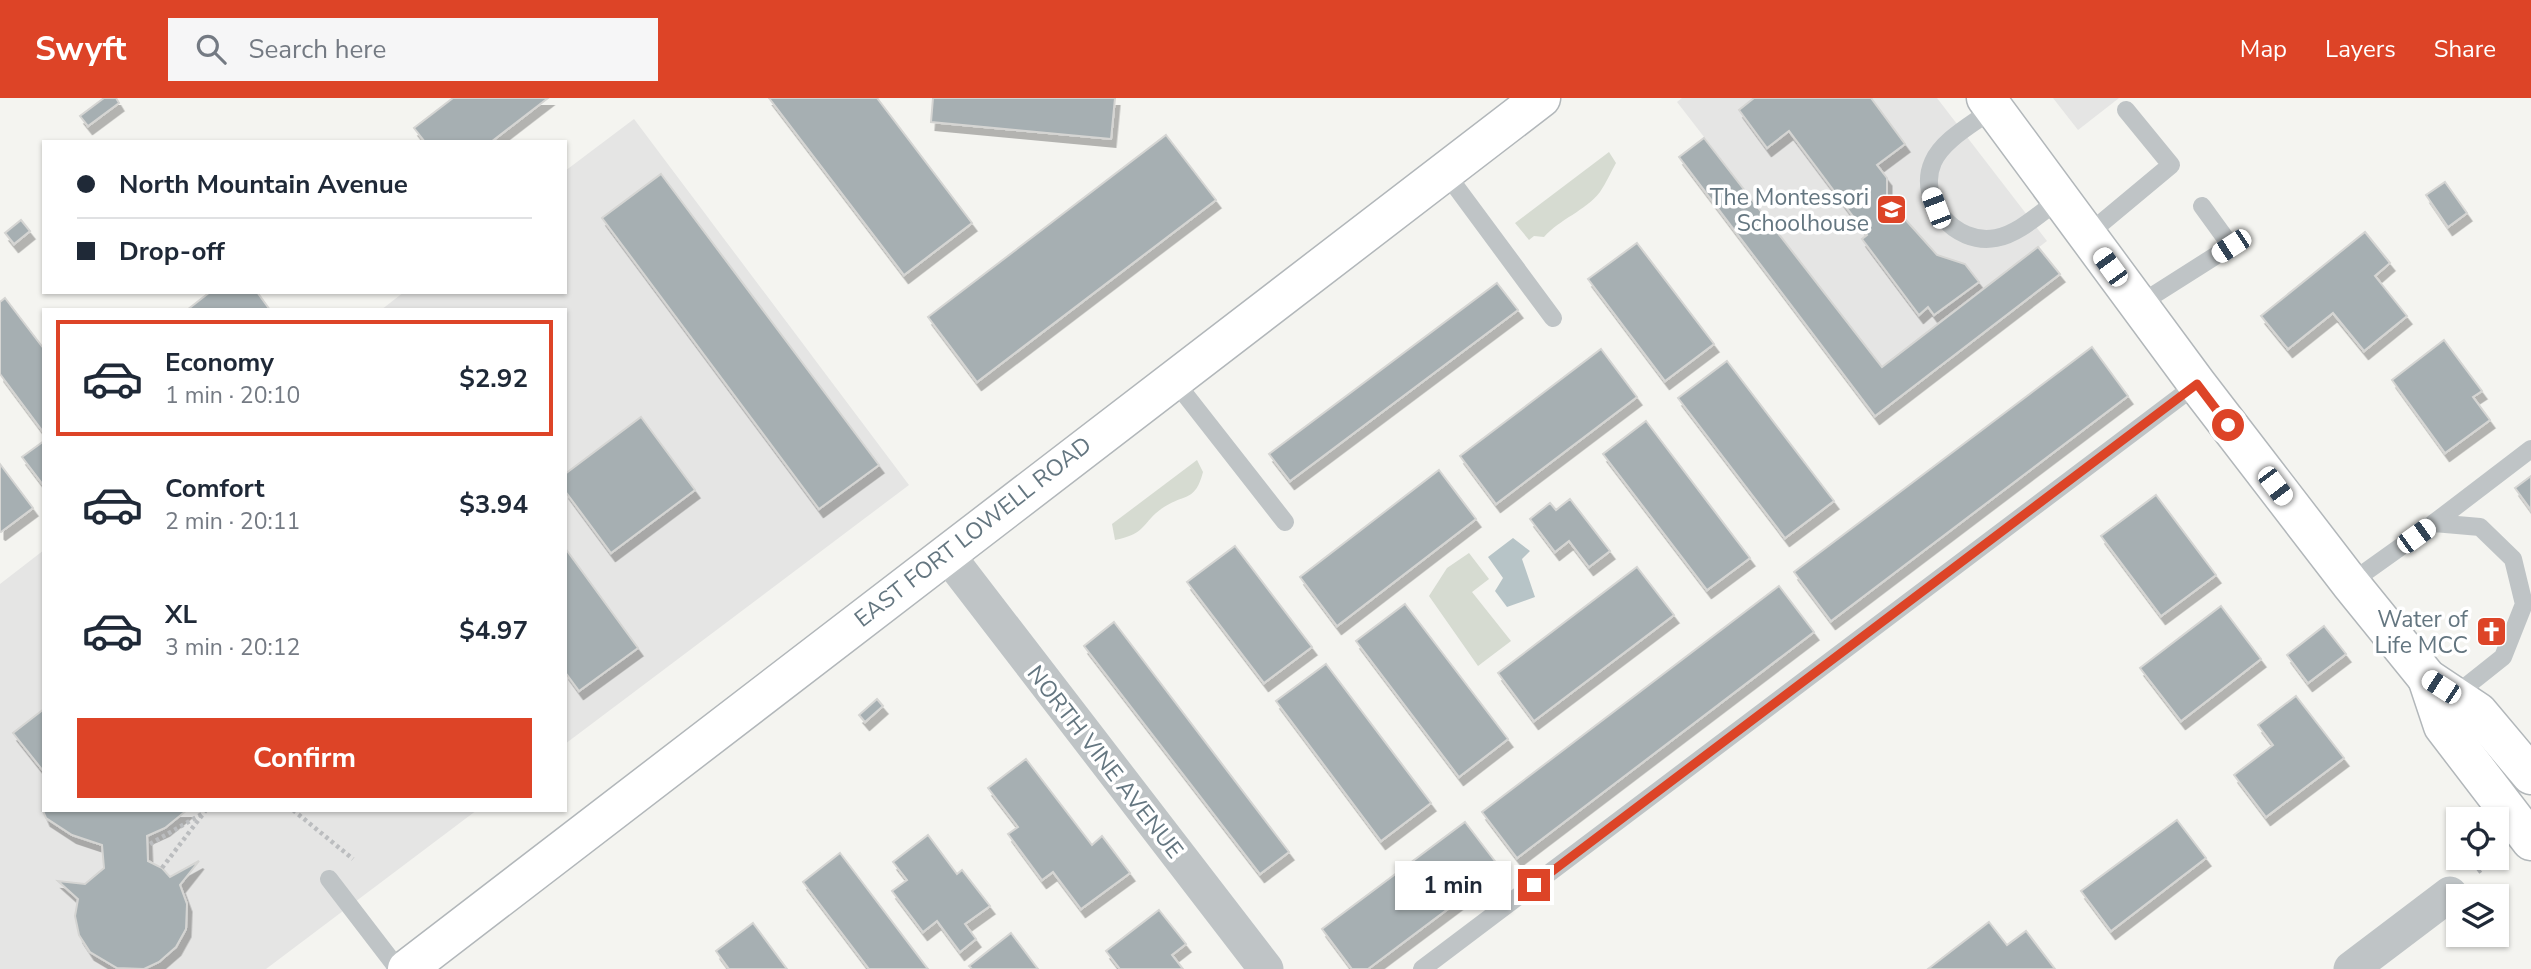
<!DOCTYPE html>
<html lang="en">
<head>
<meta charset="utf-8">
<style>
	:root { --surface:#fff; --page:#f6f6f7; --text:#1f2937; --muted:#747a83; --line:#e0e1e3; --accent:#dd4427 }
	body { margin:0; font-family:"Nunito Sans",sans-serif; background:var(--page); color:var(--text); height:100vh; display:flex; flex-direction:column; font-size:26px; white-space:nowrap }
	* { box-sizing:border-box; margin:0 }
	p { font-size:23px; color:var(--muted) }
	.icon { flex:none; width:38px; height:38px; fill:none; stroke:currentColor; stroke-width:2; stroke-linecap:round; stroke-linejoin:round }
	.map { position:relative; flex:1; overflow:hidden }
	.sheet { position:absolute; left:42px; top:210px; width:525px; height:504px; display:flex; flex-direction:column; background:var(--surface); border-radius:0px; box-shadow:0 2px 5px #0004 }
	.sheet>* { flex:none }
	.hud { position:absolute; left:42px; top:42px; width:525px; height:154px; border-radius:0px; box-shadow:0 2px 5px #0004; display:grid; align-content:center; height:154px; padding:0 35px; background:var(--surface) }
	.buttons { position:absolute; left:2446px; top:709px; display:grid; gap:14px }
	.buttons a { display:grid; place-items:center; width:63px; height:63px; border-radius:0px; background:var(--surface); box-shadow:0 2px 5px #0004; font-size:35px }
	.end { position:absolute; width:32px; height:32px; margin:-16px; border:9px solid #dd4427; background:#fff; box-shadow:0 0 0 4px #fff }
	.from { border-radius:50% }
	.bubble { position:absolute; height:49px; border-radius:0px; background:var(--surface); box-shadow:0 2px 5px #0004; font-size:23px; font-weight:700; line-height:49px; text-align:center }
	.car { position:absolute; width:21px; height:42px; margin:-21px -10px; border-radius:9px; box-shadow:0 0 5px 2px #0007; background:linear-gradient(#fff 24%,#345 0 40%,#fff 0 76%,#345 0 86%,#fff 0) }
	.hud b { display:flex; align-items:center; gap:24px; height:66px; font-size:26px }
	.hud b+b { border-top:2px solid var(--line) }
	.hud i { width:18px; height:18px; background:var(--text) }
	ul { padding:12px 0 0; list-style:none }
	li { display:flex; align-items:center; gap:21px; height:116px; margin:0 14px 10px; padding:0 21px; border:4px solid transparent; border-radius:0px }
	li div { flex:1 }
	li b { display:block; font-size:26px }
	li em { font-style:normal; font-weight:700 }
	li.current { border-color:var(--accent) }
	li>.icon { width:63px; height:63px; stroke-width:1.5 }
	.primary-button { display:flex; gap:14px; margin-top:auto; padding:14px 35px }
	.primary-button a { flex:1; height:80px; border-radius:0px; background:var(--accent); color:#fff; font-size:28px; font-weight:700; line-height:80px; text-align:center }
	header { display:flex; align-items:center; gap:42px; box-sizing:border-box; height:98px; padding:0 35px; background:var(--accent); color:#fff }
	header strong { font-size:33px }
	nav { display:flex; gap:38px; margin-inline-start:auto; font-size:24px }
	.search { width:490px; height:63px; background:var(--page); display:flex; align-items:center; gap:18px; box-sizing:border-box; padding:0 24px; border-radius:0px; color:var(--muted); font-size:26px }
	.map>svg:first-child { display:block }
	.built { fill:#e5e5e4 }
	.green { fill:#d6dbd1 }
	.water { fill:#b7c4c7 }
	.building { fill:#a6afb2; stroke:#d5d5d3; stroke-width:2; filter:url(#shadow) }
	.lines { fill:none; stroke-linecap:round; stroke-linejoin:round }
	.secondary-casing { stroke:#b2b7ba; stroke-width:41 }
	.path { stroke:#bbbdbf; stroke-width:4.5; stroke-dasharray:3.5 3.5; stroke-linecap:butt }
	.lane { stroke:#bfc4c6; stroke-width:18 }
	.street { stroke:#bfc4c6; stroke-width:35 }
	.secondary { stroke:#fff; stroke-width:38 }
	.route { stroke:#dd4427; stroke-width:9 }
	.labels { text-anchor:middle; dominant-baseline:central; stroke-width:7; stroke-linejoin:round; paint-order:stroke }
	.poi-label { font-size:23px; fill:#647680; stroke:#fff; text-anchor:end }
	.street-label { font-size:23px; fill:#647680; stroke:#fff }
</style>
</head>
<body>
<header>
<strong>Swyft</strong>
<div class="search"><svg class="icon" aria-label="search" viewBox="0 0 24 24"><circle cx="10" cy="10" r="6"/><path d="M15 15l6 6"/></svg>Search here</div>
<nav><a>Map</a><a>Layers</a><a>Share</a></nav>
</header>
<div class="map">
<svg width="2531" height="871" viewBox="0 0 2531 871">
	<defs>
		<filter id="shadow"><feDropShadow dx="4.5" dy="8" stdDeviation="0" flood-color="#0004"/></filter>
	</defs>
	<rect width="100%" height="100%" fill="#f4f4f0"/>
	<g class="built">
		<path d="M1682,0H1937L2047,143L1882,269L1677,4Z"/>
		<path d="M2053,0H2119L2078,32Z"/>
		<path d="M634,21L909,387L565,646V212H381L404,194H565V73Z"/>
		<path d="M44,452V712H477L266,871H0V486Z"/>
	</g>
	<g class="green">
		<path d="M1609,54L1616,65C1611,74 1606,85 1600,94C1585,113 1560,121 1544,139L1534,138L1529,142L1515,125Z"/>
		<path d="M1197,362L1203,374C1195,404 1186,395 1164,409C1141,424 1149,435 1115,442L1112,426Z"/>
		<path d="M1469,455L1489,481L1472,494L1511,543L1478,568L1429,498L1447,470Z"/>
	</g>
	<path class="water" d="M1513,440L1530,453L1522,461L1535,499L1507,509L1495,493L1503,480L1488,459Z"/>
	<g class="building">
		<path d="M104,0H116L119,5L88,28L80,18Z"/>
		<path d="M453,0H548L491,44H425L414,30Z"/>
		<path d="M769,0H877L972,125L904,177Z"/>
		<path d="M933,0H1115L1111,41L931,24Z"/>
		<path d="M1754,0H1871L1905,46L1877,67L1887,80V101L1937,157L1965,166L1979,184L1934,217L1928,209L1919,217L1862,141L1867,137L1789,33L1767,50L1739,12Z"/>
		<path d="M1166,37L1216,102L977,284L928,219Z"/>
		<path d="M1704,40L1882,269L2038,149L2060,176L1875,318L1679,59Z"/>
		<path d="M661,76L879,367L819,411L602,120Z"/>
		<path d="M2445,84L2467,115L2448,129L2426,97Z"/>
		<path d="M21,122L30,133L14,146L5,135Z"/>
		<path d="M2365,134L2390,165L2375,178L2407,218L2364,253L2333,215L2288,251L2261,218Z"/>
		<path d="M1637,145L1714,246L1665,283L1588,181Z"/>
		<path d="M1497,185L1518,212L1290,383L1269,356Z"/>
		<path d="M210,194H257L270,212H187Z"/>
		<path d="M5,200L44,251V335L0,276V204Z"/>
		<path d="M2444,242L2482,293L2473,299L2490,322L2445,355L2392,282Z"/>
		<path d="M2092,249L2128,298L1831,523L1794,474Z"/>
		<path d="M1601,251L1637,299L1496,406L1460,358Z"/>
		<path d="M1727,263L1834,403L1785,440L1678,300Z"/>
		<path d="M641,319L695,392L611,455L565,393V376Z"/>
		<path d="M1646,323L1750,460L1707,492L1603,356Z"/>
		<path d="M44,343V388L22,359Z"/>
		<path d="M0,366L33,410L1,434L0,433Z"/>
		<path d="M1439,372L1476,421L1337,528L1300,479Z"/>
		<path d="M2531,378V412L2515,390Z"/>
		<path d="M2156,397L2216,477L2161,518L2101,438Z"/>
		<path d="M1570,401L1610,453L1589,469L1569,443L1555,454L1530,421L1550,405L1556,412Z"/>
		<path d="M1235,448L1312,549L1264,585L1187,484Z"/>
		<path d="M565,450L638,550L579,593L565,574Z"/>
		<path d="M1637,469L1674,517L1534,623L1498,575Z"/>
		<path d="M1779,488L1814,534L1517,760L1482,714Z"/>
		<path d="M1405,506L1508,641L1459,679L1356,543Z"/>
		<path d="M2221,508L2261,561L2181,623L2140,570Z"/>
		<path d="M1114,524L1289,754L1260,776L1084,548Z"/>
		<path d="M2324,528L2346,556L2308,585L2287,557Z"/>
		<path d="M1326,566L1431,705L1381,743L1276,603Z"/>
		<path d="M2296,598L2344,660L2266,719L2234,677L2273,647L2258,627Z"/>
		<path d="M877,601L883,608L865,624L859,617Z"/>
		<path d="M44,611V674L13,635Z"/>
		<path d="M1026,661L1092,747L1102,738L1130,775L1081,811L1053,774L1042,782L1008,736L1018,729L988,690Z"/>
		<path d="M187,712L165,730L147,738L148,763L162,770L170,779L199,763L180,787L187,806L186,831L176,849L159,864L144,871L117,870L90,854L79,837L75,818L78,801L58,783L85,786L104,770L102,747L72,737L46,720L43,713Z"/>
		<path d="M2177,722L2206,760L2111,833L2081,793Z"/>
		<path d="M1465,724L1501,771L1368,871H1352L1322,831Z"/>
		<path d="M928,737L957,776L962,772L990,808L965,826L976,841L960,854L937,823L923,834L892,793L907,782L893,764Z"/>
		<path d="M840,755L928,871H869L803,784Z"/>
		<path d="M1159,812L1186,846L1172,857L1183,871H1120L1106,853Z"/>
		<path d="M1989,824L2007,847L2026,833L2055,871H1928Z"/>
		<path d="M753,825L787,871H729L716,853Z"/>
		<path d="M1011,835L1038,871H972L969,868Z"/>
	</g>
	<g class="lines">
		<defs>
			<g id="secondary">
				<path d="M1986,0L2197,286L2350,485L2427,580L2478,614L2531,677"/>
				<path d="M2427,580L2443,628L2531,743"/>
				<path d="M407,871L1541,0"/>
			</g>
		</defs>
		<use href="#secondary" class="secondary-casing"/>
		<g class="path">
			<path d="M293,712L353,761"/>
			<path d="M150,746L202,716"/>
			<path d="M162,770L206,712"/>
			<path d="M2478,774L2496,760"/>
		</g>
		<g class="lane">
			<path d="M1994,10C1975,25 1943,41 1933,64C1916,102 1955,148 1996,140C2019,136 2041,114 2060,101"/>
			<path d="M1445,74L1553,220"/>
			<path d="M2087,137L2171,67L2126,12"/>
			<path d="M2138,207L2231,148L2202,108"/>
			<path d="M1173,281L1285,424"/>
			<path d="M2434,425L2531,351"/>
			<path d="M2350,485L2434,425L2480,429L2513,461L2524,506L2503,559L2454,598"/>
			<path d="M329,781L398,871"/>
			<path d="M1422,871L2197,286"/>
		</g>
		<g class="street">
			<path d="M946,455L1266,871"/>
			<path d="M2351,871L2450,796"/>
		</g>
		<use href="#secondary" class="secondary"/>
	</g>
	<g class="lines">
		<path class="route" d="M1534,787L2197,286L2228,327"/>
	</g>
	<defs>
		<symbol id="school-square" viewBox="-11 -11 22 22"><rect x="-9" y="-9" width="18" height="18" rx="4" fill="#dd4427" stroke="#fff"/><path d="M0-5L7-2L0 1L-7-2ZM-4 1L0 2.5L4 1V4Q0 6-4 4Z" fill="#fff"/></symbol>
		<symbol id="church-square" viewBox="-11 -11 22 22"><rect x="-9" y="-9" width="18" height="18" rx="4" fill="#dd4427" stroke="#fff"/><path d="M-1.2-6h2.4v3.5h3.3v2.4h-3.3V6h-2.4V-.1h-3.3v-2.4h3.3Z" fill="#fff"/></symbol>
	</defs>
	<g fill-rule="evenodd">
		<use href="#school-square" x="1874" y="94" width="35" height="35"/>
		<use href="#church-square" x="2474" y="516" width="35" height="35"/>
	</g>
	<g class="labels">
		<g class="poi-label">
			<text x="1869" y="99">The Montessori<tspan x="1869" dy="26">Schoolhouse</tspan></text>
			<text x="2468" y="521">Water of<tspan x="2468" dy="26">Life MCC</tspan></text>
		</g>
		<g class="street-label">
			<text transform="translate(973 434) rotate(-38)">EAST FORT LOWELL ROAD</text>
			<text transform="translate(1105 664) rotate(52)">NORTH VINE AVENUE</text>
		</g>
	</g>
</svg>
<div class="buttons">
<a><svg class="icon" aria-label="locate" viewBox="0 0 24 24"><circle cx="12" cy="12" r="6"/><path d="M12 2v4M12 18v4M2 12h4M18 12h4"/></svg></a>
<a><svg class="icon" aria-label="layers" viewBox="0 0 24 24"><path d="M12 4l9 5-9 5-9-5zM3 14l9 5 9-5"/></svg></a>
</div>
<i class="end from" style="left:2228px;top:327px"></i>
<i class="end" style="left:1534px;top:787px"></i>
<div class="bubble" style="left:1395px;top:763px;width:116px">1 min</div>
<i class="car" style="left:1936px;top:110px;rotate:339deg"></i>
<i class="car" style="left:2231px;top:148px;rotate:237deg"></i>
<i class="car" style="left:2110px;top:169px;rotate:324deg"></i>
<i class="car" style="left:2275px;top:388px;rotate:143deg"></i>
<i class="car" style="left:2416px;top:438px;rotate:54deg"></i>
<i class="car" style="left:2441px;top:589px;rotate:303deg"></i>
<div class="hud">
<b><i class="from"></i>North Mountain Avenue</b>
<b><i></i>Drop-off</b>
</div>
<section class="sheet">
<ul>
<li class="current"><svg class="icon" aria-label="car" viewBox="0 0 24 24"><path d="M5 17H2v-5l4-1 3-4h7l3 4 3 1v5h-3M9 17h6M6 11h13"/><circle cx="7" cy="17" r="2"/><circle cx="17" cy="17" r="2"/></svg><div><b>Economy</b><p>1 min · 20:10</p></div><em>$2.92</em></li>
<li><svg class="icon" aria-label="car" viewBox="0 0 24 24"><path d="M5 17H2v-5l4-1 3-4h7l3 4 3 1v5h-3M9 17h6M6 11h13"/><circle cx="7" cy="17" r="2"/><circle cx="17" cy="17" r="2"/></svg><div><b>Comfort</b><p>2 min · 20:11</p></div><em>$3.94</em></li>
<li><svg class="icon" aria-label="car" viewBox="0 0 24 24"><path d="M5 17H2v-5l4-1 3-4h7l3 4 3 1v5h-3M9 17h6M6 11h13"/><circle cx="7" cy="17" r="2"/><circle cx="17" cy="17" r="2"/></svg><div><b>XL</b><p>3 min · 20:12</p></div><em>$4.97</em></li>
</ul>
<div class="primary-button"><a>Confirm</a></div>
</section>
</div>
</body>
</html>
